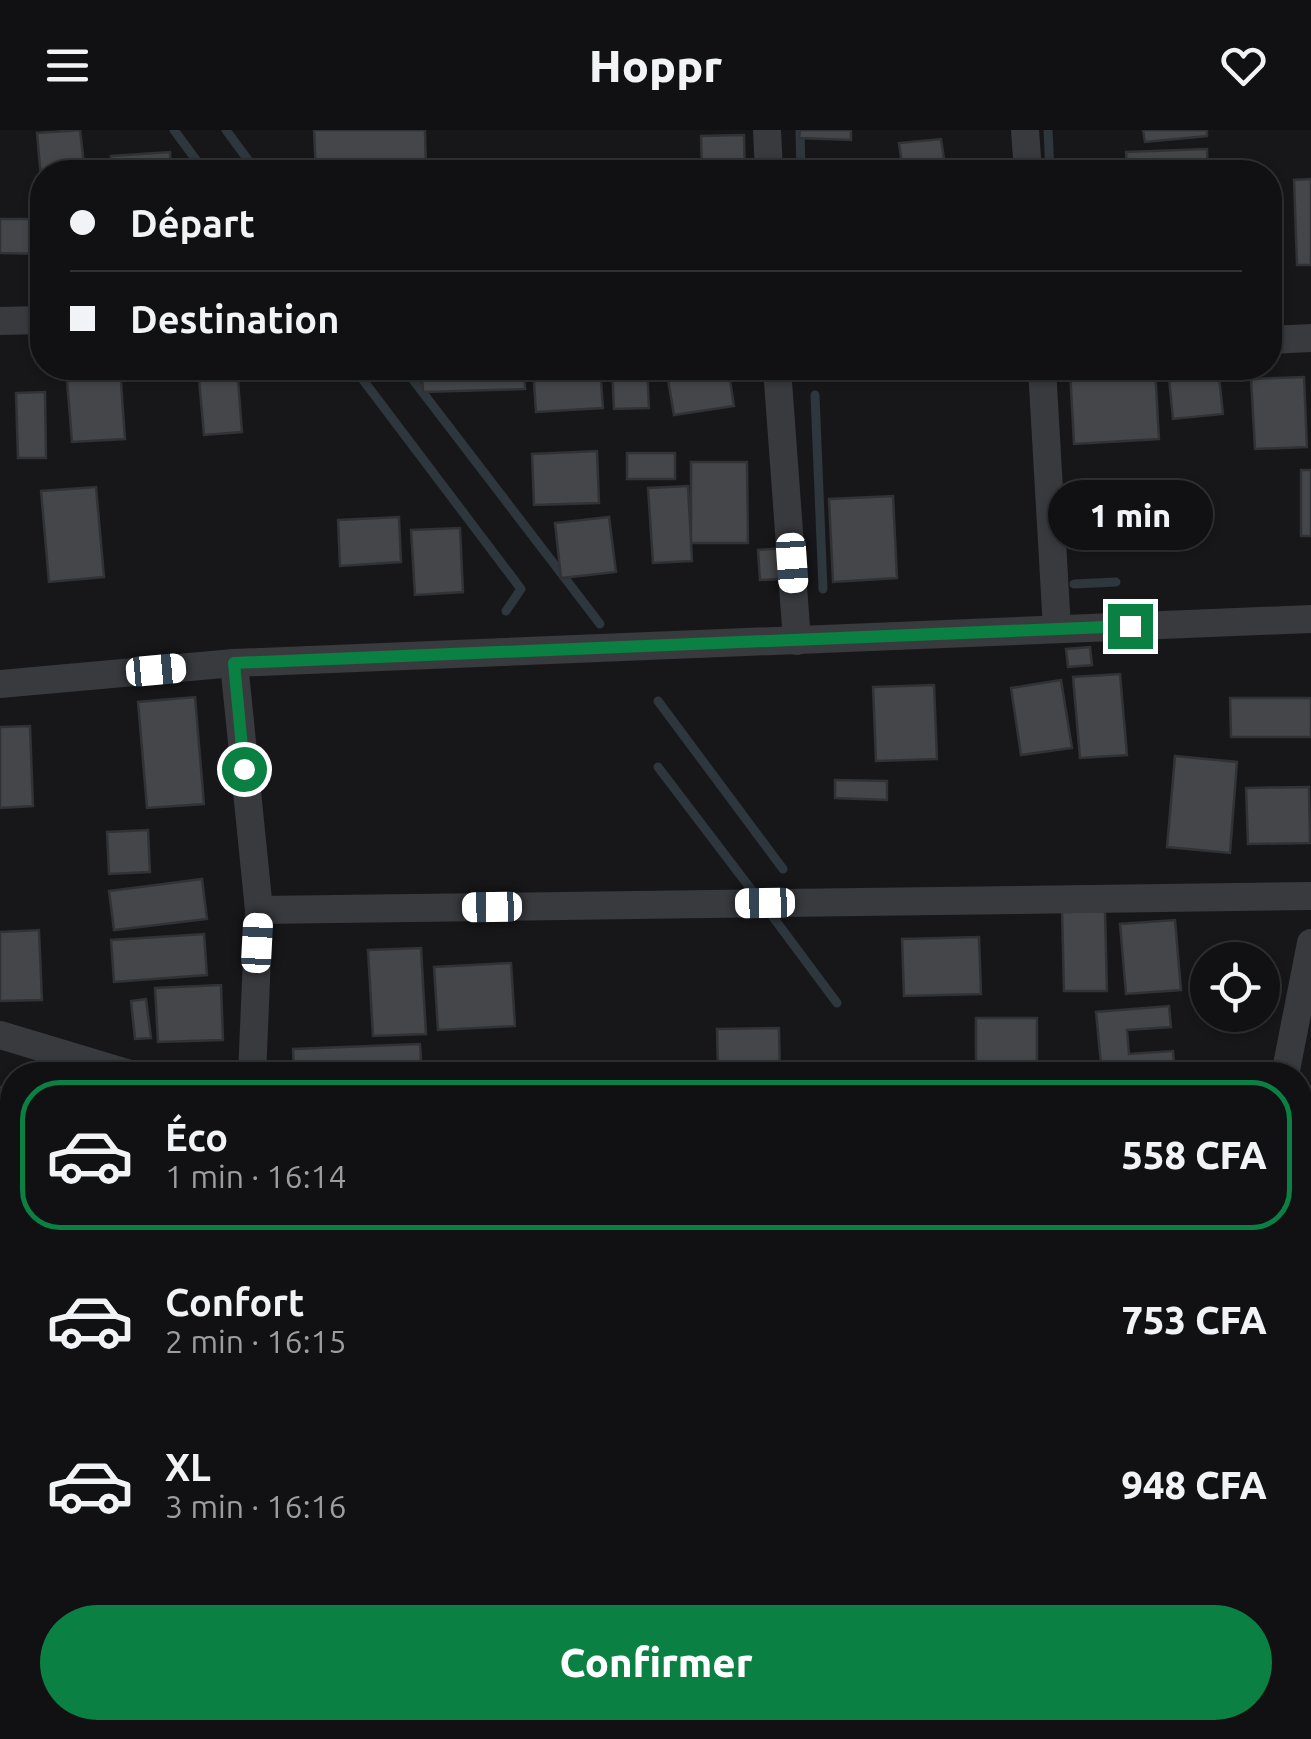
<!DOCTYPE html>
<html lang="fr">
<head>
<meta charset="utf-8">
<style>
	:root { --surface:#111113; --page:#1e1f21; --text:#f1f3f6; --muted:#9c9da0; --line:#303133; --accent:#0b8043 }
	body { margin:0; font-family:Ubuntu,sans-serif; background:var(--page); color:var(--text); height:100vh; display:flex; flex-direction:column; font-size:38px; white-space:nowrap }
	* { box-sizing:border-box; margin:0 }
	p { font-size:32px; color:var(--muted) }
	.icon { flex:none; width:55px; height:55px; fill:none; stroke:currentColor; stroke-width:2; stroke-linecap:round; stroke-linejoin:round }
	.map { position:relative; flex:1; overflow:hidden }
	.details { position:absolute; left:0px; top:932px; width:1312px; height:678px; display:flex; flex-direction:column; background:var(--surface); border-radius:40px 40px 0 0; box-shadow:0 2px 8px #0004,0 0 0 2px var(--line) }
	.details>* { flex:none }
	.hud { position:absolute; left:30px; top:30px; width:1252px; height:220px; border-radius:40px; box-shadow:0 2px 8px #0004,0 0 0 2px var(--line); display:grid; align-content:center; height:220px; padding:0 40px; background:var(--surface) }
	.fabs { position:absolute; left:1190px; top:812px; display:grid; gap:20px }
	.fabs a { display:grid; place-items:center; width:90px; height:90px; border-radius:50%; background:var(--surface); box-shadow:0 2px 8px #0004,0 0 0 2px var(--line); font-size:50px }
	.end { position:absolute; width:45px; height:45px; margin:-22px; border:12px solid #0b8043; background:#fff; box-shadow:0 0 0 5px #fff }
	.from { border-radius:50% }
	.bubble { position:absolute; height:70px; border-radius:35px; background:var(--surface); box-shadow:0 2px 8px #0004,0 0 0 2px var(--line); font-size:32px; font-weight:800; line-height:70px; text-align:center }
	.car { position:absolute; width:30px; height:60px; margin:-30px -15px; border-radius:12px; box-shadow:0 0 8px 2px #0007; background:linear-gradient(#fff 24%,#345 0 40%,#fff 0 76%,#345 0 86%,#fff 0) }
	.hud b { display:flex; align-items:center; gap:35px; height:95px; font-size:38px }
	.hud b+b { border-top:2px solid var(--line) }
	.hud i { width:25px; height:25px; background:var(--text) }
	ul { padding:18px 0 0; list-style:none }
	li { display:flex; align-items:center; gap:30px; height:150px; margin:0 20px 15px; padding:0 20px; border:5px solid transparent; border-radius:40px }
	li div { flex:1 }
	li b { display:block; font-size:38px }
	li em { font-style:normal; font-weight:800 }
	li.selected { border-color:var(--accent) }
	li>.icon { width:90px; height:90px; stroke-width:1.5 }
	.primary-button { display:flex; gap:20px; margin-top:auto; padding:20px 40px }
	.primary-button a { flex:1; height:115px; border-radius:60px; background:var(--accent); color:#fff; font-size:40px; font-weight:800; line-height:115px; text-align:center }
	header { display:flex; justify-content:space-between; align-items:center; height:130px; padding:0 40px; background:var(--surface); font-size:45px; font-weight:800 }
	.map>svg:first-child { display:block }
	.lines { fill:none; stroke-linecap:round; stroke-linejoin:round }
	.stream { stroke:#2e373d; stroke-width:9 }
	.building { fill:#444649; stroke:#313235; stroke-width:2.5 }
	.minor { stroke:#383a3e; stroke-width:28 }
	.route { stroke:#0b8043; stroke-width:12 }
</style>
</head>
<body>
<header><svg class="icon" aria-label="menu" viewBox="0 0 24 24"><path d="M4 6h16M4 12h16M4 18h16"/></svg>Hoppr<svg class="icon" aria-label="heart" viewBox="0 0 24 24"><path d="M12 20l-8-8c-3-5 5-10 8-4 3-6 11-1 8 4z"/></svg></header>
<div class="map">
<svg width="1311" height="1609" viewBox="0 0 1311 1609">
	<rect width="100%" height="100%" fill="#171719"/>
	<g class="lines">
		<g class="stream">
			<path d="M174,0L205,42"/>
			<path d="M226,0L257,42"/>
			<path d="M800,0L801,42"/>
			<path d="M1048,0L1050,42"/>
			<path d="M354,238L521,459L506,481"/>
			<path d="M404,238L600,494"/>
			<path d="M815,265L823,459"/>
			<path d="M1074,454L1116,452"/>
			<path d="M658,571L783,739"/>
			<path d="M658,637L757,767"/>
			<path d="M767,779L837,873"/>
		</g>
	</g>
	<g class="building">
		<path d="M80,0L85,42H42V59L37,3Z"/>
		<path d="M314,0H425L426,40L316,42Z"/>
		<path d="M800,0H851V10L799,8Z"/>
		<path d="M1143,0H1207V6L1145,12Z"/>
		<path d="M744,5L745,42H702L701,6Z"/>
		<path d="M941,9L946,42H903L899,13Z"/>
		<path d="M1207,19L1208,42H1127L1126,22Z"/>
		<path d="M170,22L171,42H112L111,26Z"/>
		<path d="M1311,49V135H1297L1294,50Z"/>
		<path d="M1277,56L1282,118L1270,119V57Z"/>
		<path d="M0,89H41L40,124L0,123Z"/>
		<path d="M66,238H120L125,309L72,312Z"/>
		<path d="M198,238H237L242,302L204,305Z"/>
		<path d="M422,238H524L525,259L423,262Z"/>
		<path d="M533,238H600L603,278L536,282Z"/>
		<path d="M612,238H647L649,278L614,279Z"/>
		<path d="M666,238H728L734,276L674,285Z"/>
		<path d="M915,238H961V245L916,250Z"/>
		<path d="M1155,238L1159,309L1074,314L1070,241Z"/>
		<path d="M1168,238H1218L1223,284L1173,289Z"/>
		<path d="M1304,247L1307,317L1255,319L1251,249Z"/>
		<path d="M45,262L46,328H18L16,263Z"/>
		<path d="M597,321L599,373L534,375L532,324Z"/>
		<rect x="627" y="323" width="48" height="26"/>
		<path d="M691,332H747L748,413H691Z"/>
		<rect x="1301" y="340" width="10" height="66"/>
		<path d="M688,356L692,431L653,433L648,358Z"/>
		<path d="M96,357L104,447L49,452L41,361Z"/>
		<path d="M893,366L897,448L833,452L829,369Z"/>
		<path d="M399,387L401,432L340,436L338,390Z"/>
		<path d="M609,387L616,442L561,448L555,393Z"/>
		<path d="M460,398L463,462L415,465L411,400Z"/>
		<path d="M780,418L782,449L760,450L758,420Z"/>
		<path d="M1090,517L1092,535L1068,537L1066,519Z"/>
		<path d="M1120,544L1127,625L1080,628L1073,547Z"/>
		<path d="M1061,550L1072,618L1021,625L1011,558Z"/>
		<path d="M934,555L937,629L876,631L873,557Z"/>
		<path d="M195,567L204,674L147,678L138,572Z"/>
		<path d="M1230,568H1311V607H1231Z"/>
		<path d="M30,596L33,676L0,678V597Z"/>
		<path d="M1175,626L1237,632L1230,723L1167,717Z"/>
		<path d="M835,650L887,651V670L835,668Z"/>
		<path d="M1309,657L1310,713L1248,714L1246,658Z"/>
		<path d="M148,700L150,742L109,744L107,702Z"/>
		<path d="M202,749L207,789L114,800L109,761Z"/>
		<path d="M1105,781L1107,861H1064L1062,782Z"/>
		<path d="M1175,790L1181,860L1126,864L1120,794Z"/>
		<path d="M39,800L42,870L0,871V802Z"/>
		<path d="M204,804L207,845L114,852L111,810Z"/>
		<path d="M979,807L981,864L904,866L902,809Z"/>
		<path d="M421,818L426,904L373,906L368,820Z"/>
		<path d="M511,833L515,896L438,900L434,837Z"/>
		<path d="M221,855L223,910L158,912L155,858Z"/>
		<path d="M146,869L151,908L135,909L131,871Z"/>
		<path d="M1169,876L1171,897L1127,900L1129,924L1173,921L1175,945H1102L1096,882Z"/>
		<rect x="976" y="888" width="61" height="57"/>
		<path d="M779,898L780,945H718L717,899Z"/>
		<path d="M420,914L422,945H294L293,919Z"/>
		<path d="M1233,935L1267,937V945H1232Z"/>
		<path d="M0,957L12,959L10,1017L0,1015Z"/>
		<path d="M1300,1033L1311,1034V1092L1300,1091Z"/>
		<path d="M1300,1101H1311V1179L1300,1178Z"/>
		<path d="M1300,1272L1311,1273V1313L1300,1312Z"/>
		<path d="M1300,1456L1311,1458V1504L1300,1501Z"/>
		<path d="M112,1598H189L205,1599L204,1609H111Z"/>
		<path d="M562,1598H608L606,1609H560Z"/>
		<path d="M635,1598H671L678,1599L676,1609H633Z"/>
	</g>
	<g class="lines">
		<g class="minor">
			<path d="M767,0L769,42"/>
			<path d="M1025,0L1028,42"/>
			<path d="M0,191L42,190"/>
			<path d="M1270,210L1311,208"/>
			<path d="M777,238L797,511"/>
			<path d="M1042,238L1057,499"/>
			<path d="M234,533L259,780L252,945"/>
			<path d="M0,554L234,533L1311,489"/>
			<path d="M259,780L1311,766"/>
			<path d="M0,905L133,945"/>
			<path d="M1285,945L1311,813"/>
			<path d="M1300,995L1311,994"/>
			<path d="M0,1149L12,1151"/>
			<path d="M1300,1212L1311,1213"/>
			<path d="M0,1414L12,1416"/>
			<path d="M1300,1420L1311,1422"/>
			<path d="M846,1598L898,1609"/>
			<path d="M407,1609L409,1598"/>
			<path d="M1158,1609L1160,1598"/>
		</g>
	</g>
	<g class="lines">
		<path class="route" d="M244,639L234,533L1130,496"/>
	</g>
</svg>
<div class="fabs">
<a><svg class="icon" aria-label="locate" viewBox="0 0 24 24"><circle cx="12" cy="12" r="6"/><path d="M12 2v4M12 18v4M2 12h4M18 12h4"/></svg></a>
</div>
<i class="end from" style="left:244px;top:639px"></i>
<i class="end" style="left:1130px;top:496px"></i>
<div class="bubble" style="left:1048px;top:350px;width:165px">1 min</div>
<i class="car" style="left:792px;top:433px;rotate:176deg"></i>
<i class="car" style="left:156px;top:540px;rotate:85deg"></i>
<i class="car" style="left:765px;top:773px;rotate:269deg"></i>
<i class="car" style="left:492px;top:777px;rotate:269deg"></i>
<i class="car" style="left:257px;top:813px;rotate:3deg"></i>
<div class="hud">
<b><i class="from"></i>Départ</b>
<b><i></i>Destination</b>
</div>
<section class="details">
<ul>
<li class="selected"><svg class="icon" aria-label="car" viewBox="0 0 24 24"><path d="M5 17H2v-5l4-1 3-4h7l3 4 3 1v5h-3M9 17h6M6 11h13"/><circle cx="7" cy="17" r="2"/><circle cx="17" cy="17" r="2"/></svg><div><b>Éco</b><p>1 min · 16:14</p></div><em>558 CFA</em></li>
<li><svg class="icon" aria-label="car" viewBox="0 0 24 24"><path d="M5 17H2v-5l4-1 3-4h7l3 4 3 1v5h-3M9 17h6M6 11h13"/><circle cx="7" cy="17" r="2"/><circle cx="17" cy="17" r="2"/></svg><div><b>Confort</b><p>2 min · 16:15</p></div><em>753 CFA</em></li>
<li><svg class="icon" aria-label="car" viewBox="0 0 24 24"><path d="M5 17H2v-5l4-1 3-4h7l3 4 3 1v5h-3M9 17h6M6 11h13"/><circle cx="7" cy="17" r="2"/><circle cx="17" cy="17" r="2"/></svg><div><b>XL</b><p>3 min · 16:16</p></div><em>948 CFA</em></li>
</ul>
<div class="primary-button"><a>Confirmer</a></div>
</section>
</div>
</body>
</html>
